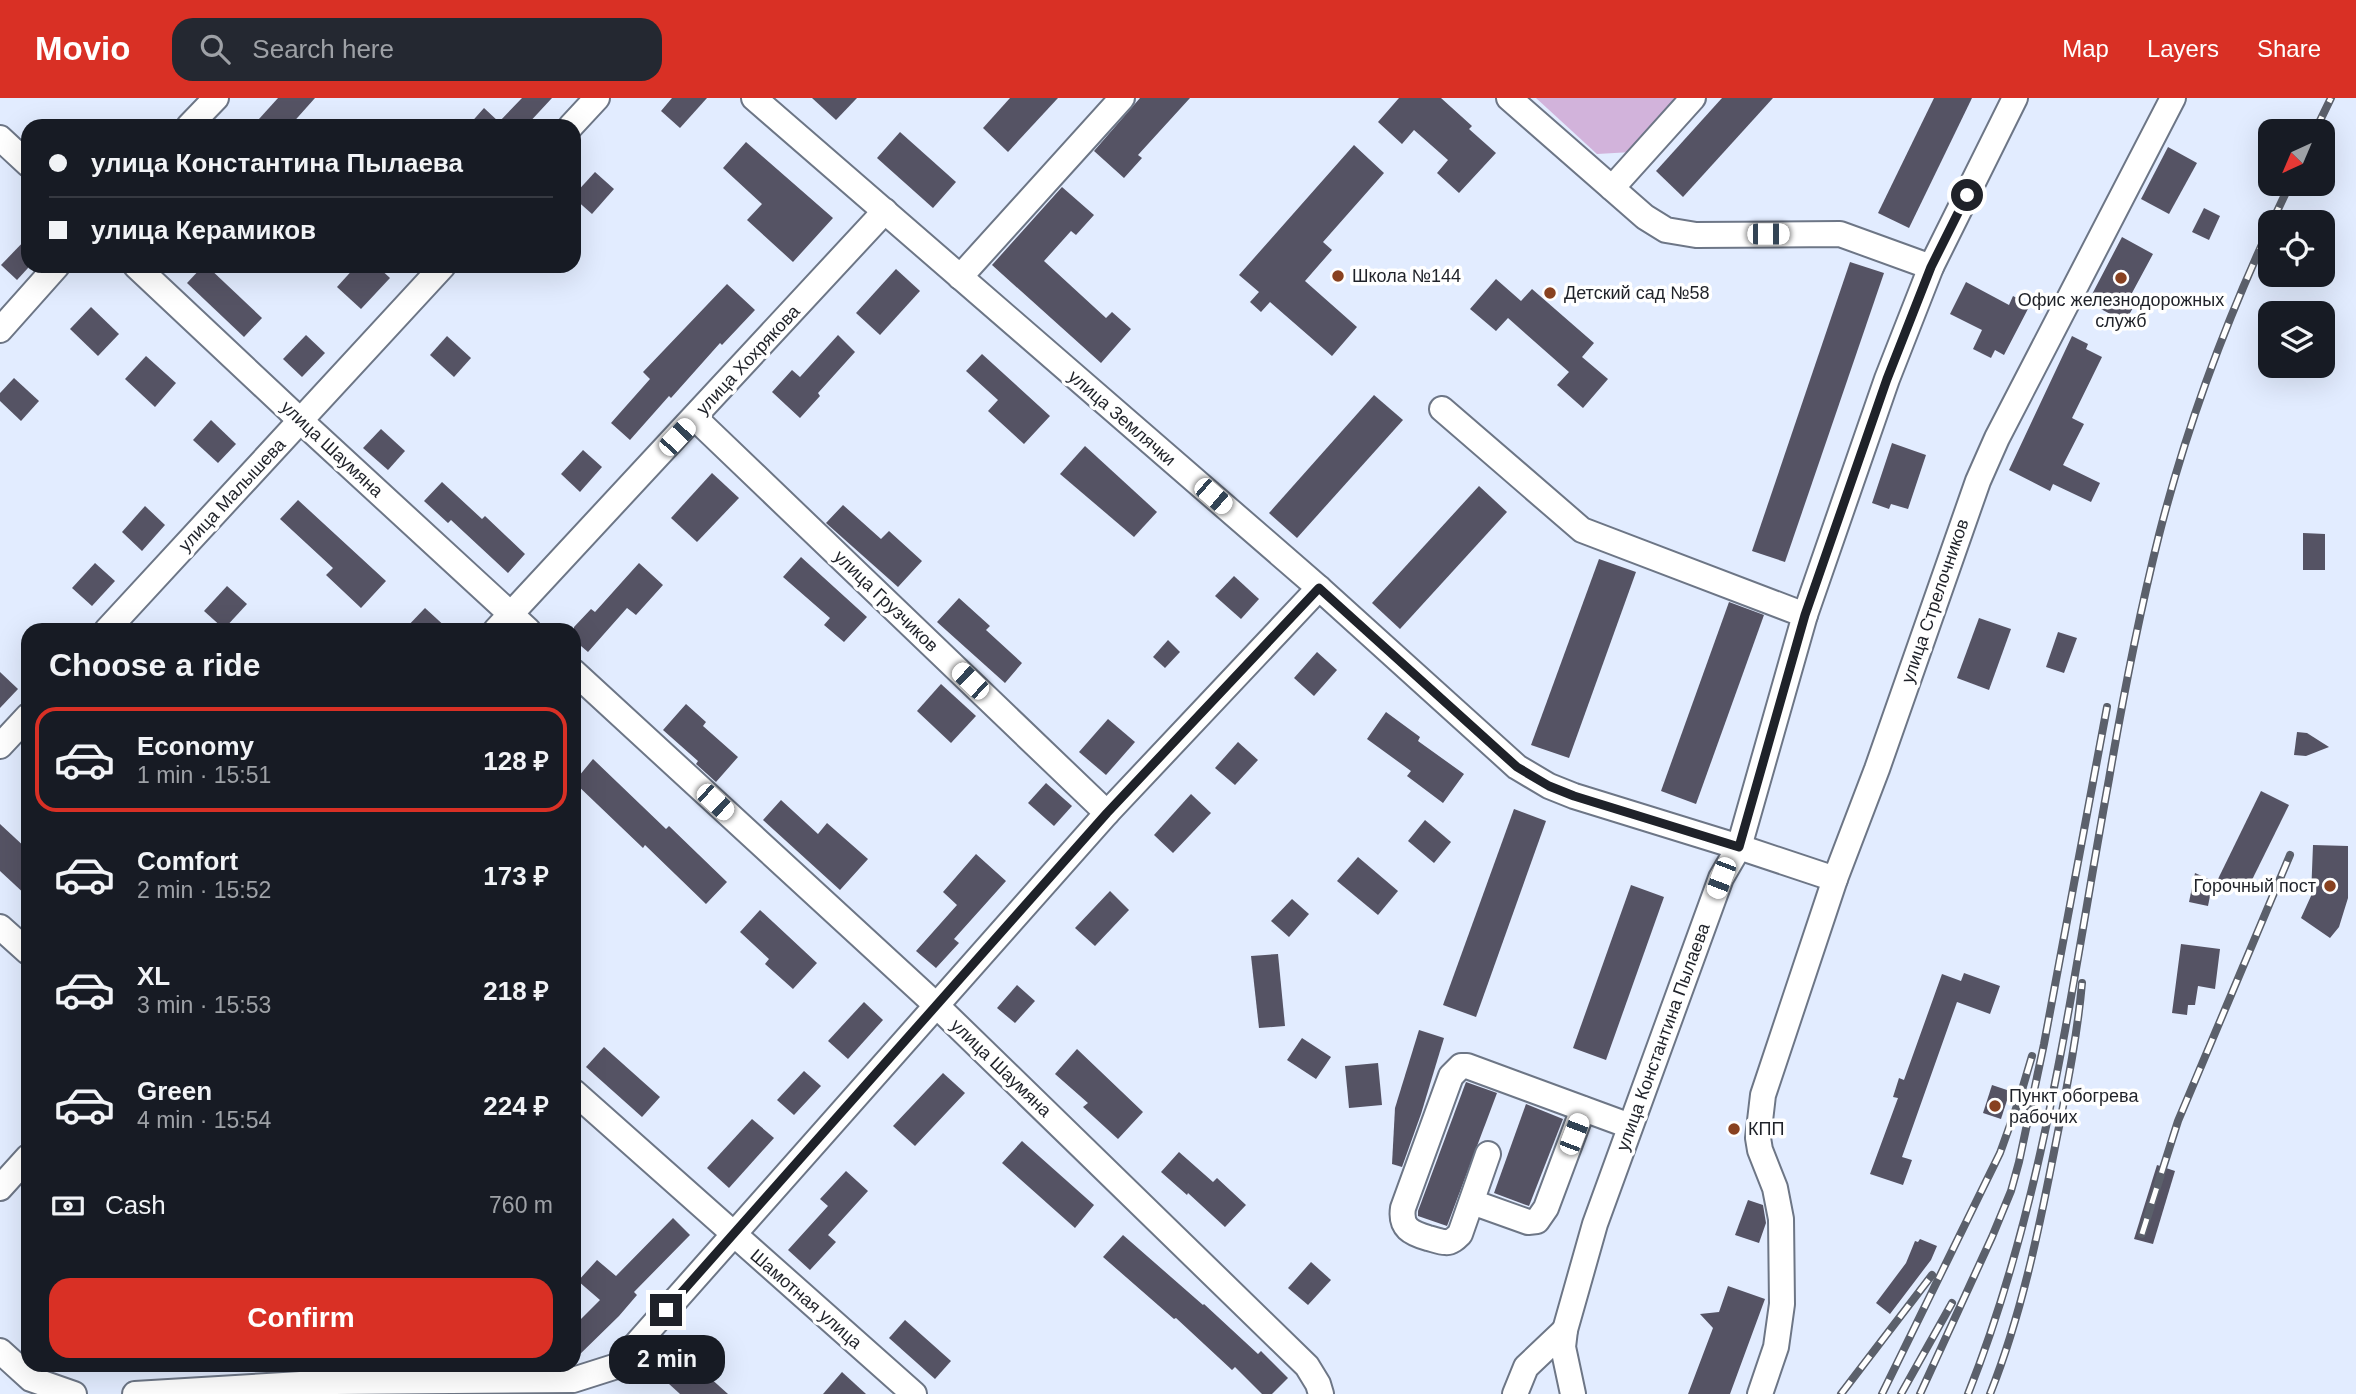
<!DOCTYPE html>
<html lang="en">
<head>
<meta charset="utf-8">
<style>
	:root { --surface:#171b24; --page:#242831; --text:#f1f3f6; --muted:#9ea1a6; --line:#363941; --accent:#d93025 }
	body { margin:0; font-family:Arial,sans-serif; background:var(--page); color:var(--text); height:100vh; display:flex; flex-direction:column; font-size:26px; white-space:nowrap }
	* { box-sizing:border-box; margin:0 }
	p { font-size:23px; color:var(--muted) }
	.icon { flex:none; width:38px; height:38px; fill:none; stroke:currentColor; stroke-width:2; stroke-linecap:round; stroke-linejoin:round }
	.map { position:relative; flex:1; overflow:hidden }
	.drawer { position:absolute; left:21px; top:525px; width:560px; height:749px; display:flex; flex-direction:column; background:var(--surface); border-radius:21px; box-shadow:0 7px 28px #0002 }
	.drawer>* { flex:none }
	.top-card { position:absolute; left:21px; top:21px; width:560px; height:154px; border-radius:21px; box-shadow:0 7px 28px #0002; display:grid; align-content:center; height:154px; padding:0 28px; background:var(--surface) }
	.needle { width:46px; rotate:224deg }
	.buttons { position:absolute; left:2258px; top:21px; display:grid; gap:14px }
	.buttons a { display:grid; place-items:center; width:77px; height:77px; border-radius:14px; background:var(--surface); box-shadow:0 7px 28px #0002; font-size:35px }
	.end { position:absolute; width:32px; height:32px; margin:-16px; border:9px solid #1f2229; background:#fff; box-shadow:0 0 0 4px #fff }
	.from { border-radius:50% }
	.bubble { position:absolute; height:49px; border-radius:21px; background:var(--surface); box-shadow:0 7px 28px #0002; font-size:23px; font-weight:700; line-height:49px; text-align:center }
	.car { position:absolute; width:21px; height:42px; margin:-21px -10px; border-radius:9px; box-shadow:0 0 5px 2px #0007; background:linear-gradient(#fff 24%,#345 0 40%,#fff 0 76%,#345 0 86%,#fff 0) }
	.top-card b { display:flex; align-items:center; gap:24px; height:66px; font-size:26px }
	.top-card b+b { border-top:2px solid var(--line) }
	.top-card i { width:18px; height:18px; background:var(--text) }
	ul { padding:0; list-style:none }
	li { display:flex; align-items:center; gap:21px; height:105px; margin:0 14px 10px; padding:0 14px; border:4px solid transparent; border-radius:21px }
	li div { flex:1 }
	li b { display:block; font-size:26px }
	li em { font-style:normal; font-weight:700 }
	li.current { border-color:var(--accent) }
	li>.icon { width:63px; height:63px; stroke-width:1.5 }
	h2 { padding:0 28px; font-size:32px; line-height:84px }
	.pay { display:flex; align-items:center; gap:18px; height:77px; padding:0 28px; font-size:26px }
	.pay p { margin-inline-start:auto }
	.action { display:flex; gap:14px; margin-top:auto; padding:14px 28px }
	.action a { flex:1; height:80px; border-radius:21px; background:var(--accent); color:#fff; font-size:28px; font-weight:700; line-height:80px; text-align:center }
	header { display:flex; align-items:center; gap:42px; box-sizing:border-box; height:98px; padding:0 35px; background:var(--accent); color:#fff }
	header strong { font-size:33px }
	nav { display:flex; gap:38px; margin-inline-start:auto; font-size:24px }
	.search { width:490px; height:63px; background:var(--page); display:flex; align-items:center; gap:18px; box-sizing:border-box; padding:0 24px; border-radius:21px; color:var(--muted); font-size:26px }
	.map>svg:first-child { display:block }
	.green { fill:#d2b3db }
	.building { fill:#555364 }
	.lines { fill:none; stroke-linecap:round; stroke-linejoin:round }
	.minor-casing { stroke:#6d7686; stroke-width:28 }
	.minor { stroke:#fff; stroke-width:24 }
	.rail-casing { stroke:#5b606b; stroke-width:8 }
	.rail { stroke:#fff; stroke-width:5; stroke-dasharray:16; stroke-linecap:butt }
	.route { stroke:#1f2229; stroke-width:9 }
	.poi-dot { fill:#884120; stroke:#fff; stroke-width:2.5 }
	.labels { text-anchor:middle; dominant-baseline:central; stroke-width:7; stroke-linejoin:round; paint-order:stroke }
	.poi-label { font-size:18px; fill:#1f2229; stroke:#fff; text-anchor:start }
	.street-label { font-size:18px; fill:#1f2229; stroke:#fff }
</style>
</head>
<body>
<header>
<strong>Movio</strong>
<div class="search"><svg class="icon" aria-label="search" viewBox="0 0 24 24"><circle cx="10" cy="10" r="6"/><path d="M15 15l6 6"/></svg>Search here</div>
<nav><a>Map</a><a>Layers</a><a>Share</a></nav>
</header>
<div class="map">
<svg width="2356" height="1296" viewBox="0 0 2356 1296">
	<rect width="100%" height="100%" fill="#e2ecff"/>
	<path class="green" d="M1536,0H1679L1632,54L1597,56Z"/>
	<g class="building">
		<path d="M278,0H315L290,28H266L259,21Z"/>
		<path d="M522,0H552L526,28H468L484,10L499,24Z"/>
		<path d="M672,0H707L680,30L661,13Z"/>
		<path d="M812,0H857L836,22Z"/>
		<path d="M1010,0H1058L1008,54L983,30Z"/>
		<path d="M1140,0H1190L1138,57L1142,60L1124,80L1094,53Z"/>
		<path d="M1399,0H1441L1472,28L1469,31L1496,55L1459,95L1437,75L1448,62L1414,32L1402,46L1378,24Z"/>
		<path d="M1722,0H1773L1683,99L1656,73Z"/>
		<path d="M1934,0H1972L1909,130L1878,115Z"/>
		<path d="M900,34L956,84L933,110L877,60Z"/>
		<path d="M746,44L833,120L793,164L747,122L762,106L723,70Z"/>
		<path d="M1354,47L1384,75L1323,144L1332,152L1305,183L1357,229L1332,258L1270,204L1261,214L1250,204L1259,194L1239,177Z"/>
		<path d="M2168,49L2197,65L2169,116L2141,101Z"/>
		<path d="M595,74L614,91L592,116L574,100V97Z"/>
		<path d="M1062,89L1094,117L1076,137L1071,133L1044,163L1106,220L1112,214L1131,231L1101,265L992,167Z"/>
		<path d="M2204,110L2220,118L2209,142L2192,134Z"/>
		<path d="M28,139V170L17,182L1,167Z"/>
		<path d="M2122,139L2153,156L2132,195L2139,199L2125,224L2088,204Z"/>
		<path d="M1850,164L1884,175L1785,464L1752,453Z"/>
		<path d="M203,168H207L262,220L244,239L187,185Z"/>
		<path d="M356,168H377L390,180L361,211L337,189Z"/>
		<path d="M896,171L920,193L880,237L856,215Z"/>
		<path d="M1496,181L1521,203L1532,191L1594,245L1582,259L1608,281L1583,310L1557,287L1569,274L1508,220L1496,233L1470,211Z"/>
		<path d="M1966,184L2009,207L2013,198L2030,207L2004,257L1995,252L1991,260L1973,251L1982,232L1950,216Z"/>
		<path d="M727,186L755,212L722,247L720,245L671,300L669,298L630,342L611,325L650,281L643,274Z"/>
		<path d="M91,209L119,236L98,258L70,231Z"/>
		<path d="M306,237L325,255L302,279L283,261Z"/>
		<path d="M838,237L855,254L818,295L820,298L800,320L772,294L792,272L800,279Z"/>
		<path d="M447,238L471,260L454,279L430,257Z"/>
		<path d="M2072,238L2088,246L2086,251L2102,259L2072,320L2084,326L2063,367L2100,385L2091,404L2053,386L2050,393L2009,372Z"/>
		<path d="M982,256L1050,318L1024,346L988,313L998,302L966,273Z"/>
		<path d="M146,258L176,285L155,309L125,281Z"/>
		<path d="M14,280L39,303L21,323L0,303V295Z"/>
		<path d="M1374,297L1403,322L1297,440L1269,415Z"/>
		<path d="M211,322L236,346L218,365L193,342Z"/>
		<path d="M381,331L405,353L388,372L363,350Z"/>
		<path d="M1892,345L1926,357L1908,411L1891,406L1889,411L1872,405Z"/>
		<path d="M1085,348L1157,414L1134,439L1060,376Z"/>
		<path d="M583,352L602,369L580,394L561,376Z"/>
		<path d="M712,375L739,400L697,444L671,420Z"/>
		<path d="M442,384L482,421L485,418L525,456L508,475L451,422L448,425L424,403Z"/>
		<path d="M1479,388L1507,414L1400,531L1372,505Z"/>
		<path d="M298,402L386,483L361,510L326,477L333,470L280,421Z"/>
		<path d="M843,407L881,441L889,433L922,463L898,489L826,425Z"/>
		<path d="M145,408L165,427L142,453L122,434Z"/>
		<path d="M2303,435L2325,436V472H2303Z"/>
		<path d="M801,459L867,519L844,544L824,527L830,520L783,479Z"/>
		<path d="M1599,461L1636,474L1569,660L1531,647Z"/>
		<path d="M95,465L115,483L92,508L72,490Z"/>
		<path d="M639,465L663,487L636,517L627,510L588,554L574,542V529L591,511L595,514Z"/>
		<path d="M1234,478L1259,501L1241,521L1215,498Z"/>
		<path d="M227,488L247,506L224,531L204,513Z"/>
		<path d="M959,500L990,528L986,532L1022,565L1005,585L937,524Z"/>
		<path d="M1729,504L1764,517L1696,706L1661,693Z"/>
		<path d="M425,510L449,532H404Z"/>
		<path d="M1979,520L2011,531L1989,592L1957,580Z"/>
		<path d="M2058,534L2077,540L2064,575L2046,569Z"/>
		<path d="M1168,542L1180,554L1165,570L1153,559Z"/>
		<path d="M1317,554L1337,572L1314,598L1294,580Z"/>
		<path d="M0,574L18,591L0,610Z"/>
		<path d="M941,586L976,618L951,645L917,613Z"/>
		<path d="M686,606L706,624L703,628L738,659L716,684L696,666L698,663L663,632Z"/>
		<path d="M1386,614L1420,639L1418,643L1464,676L1443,705L1407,678L1411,673L1367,641Z"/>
		<path d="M1108,621L1135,644L1106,677L1079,654Z"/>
		<path d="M2297,634L2307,635L2329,649L2306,658L2294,657Z"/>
		<path d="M1238,644L1258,662L1235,687L1215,670Z"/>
		<path d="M593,661L666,731L669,728L727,784L706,806L645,747L643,750L574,684Z"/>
		<path d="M1046,685L1072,708L1054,728L1028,705Z"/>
		<path d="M2261,693L2289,707L2246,794L2218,781Z"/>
		<path d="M1191,696L1211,715L1173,755L1154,737Z"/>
		<path d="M781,702L818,736L827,725L868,761L840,792L763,722Z"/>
		<path d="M1514,711L1546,723L1476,919L1443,907Z"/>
		<path d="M1425,722L1451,744L1434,765L1408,743Z"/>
		<path d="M0,726L28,752V799L0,773Z"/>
		<path d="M2313,747L2348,748V800L2339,829L2330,840L2301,820L2311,798Z"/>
		<path d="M976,756L1006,783L954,841L959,845L936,870L916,853L957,807L943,794Z"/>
		<path d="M1358,759L1398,793L1378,817L1337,783Z"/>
		<path d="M2195,775L2213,783L2208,808L2189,804Z"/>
		<path d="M1631,787L1664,799L1606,962L1573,950Z"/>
		<path d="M1110,793L1129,812L1095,848L1075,830Z"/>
		<path d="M1292,801L1309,816L1289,839L1271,823Z"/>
		<path d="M760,812L817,865L793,891L765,866L769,861L740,834Z"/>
		<path d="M2181,846L2220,851L2215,891L2198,888L2195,907H2188L2187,917L2172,915Z"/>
		<path d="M1278,856L1285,928L1259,930L1251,858Z"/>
		<path d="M1964,875L2000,888L1990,916L1957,904L1902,1059L1912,1062L1903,1087L1870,1076L1898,1000L1893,999L1899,980L1904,982L1942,876L1961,883Z"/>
		<path d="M1017,887L1035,903L1015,925L997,910Z"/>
		<path d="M864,904L883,922L848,961L828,943Z"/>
		<path d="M1419,932L1444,940L1421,1016L1402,1069L1392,1066L1395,1010Z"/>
		<path d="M1302,940L1331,959L1316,981L1287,962Z"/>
		<path d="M604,949L660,999L642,1019L586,969Z"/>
		<path d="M1077,951L1143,1014L1118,1041L1083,1009L1088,1005L1055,976Z"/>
		<path d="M1378,965L1382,1007L1349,1010L1345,968Z"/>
		<path d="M804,973L821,988L794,1017L777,1002Z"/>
		<path d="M943,975L965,995L915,1048L893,1028Z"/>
		<path d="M1466,984L1497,995L1447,1128L1418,1118V1113Z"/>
		<path d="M1992,987L2010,993L2001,1021L1983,1015Z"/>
		<path d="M1526,1006L1563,1021L1529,1108L1494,1095Z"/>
		<path d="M752,1021L774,1040L729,1090L707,1070Z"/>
		<path d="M1022,1043L1094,1107L1075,1130L1002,1065Z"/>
		<path d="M1179,1054L1213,1084L1217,1080L1246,1107L1225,1129L1188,1095L1187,1097L1161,1074Z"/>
		<path d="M2157,1067L2175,1073L2153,1146L2134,1141Z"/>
		<path d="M846,1073L868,1093L828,1137L836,1144L810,1172L788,1152L828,1108L820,1101Z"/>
		<path d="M1748,1102L1763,1107L1766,1125L1759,1145L1735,1137Z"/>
		<path d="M673,1120L690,1137L634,1194L637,1197L619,1218L574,1262V1228L600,1202L578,1183L597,1162L616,1178Z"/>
		<path d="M1123,1137L1203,1207L1204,1206L1258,1256L1261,1253L1288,1280L1272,1296H1262L1235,1269L1232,1272L1176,1220L1174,1221L1103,1159Z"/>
		<path d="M1920,1141L1937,1148L1931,1162L1890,1216L1876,1205L1906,1165L1915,1143L1918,1144Z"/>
		<path d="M1311,1164L1331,1182L1308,1207L1288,1190Z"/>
		<path d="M1728,1188L1765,1201L1730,1296H1688L1713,1230L1700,1216L1719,1214Z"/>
		<path d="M905,1222L951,1263L935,1281L889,1240Z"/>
		<path d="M689,1261L728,1296H680L668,1285Z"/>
		<path d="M842,1274L866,1296H823Z"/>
	</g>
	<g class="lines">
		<defs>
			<g id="minor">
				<path d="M754,0L1319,490L1517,669L1549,688L1574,698L1739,749L1835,781"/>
				<path d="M1509,0L1645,119L1666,132L1696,137L1840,136L1931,169"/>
				<path d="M189,28L216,0"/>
				<path d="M571,28L597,0"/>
				<path d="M0,40L28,66"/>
				<path d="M1612,90L1693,0"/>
				<path d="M136,168L301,323L528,532"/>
				<path d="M960,179L1122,0"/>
				<path d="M0,232L57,168"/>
				<path d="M1442,311L1582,432L1805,517"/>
				<path d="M695,320L1107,715"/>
				<path d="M107,532L443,168"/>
				<path d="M496,532L885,113"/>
				<path d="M574,574L936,907L1307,1268L1318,1286L1321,1296"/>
				<path d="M0,648L28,618"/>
				<path d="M0,829L28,854"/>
				<path d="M574,994L914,1296"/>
				<path d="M1488,1056L1460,1136C1456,1140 1451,1145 1445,1144C1440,1144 1433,1141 1428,1140C1411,1135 1400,1130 1403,1110L1451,978L1461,968H1467L1630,1028"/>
				<path d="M0,1090L28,1059"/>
				<path d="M1472,1104L1528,1124L1537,1123L1546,1110L1583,1011"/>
				<path d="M0,1253L31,1281L74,1296"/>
				<path d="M135,1296L334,1284L573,1282L617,1268L1107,715L1319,490"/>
				<path d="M1515,1296L1526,1269L1565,1232"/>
				<path d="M1573,1296L1563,1249L1565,1232L1595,1126L1721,780L1739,749L1805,517L1887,281L1931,169L2015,0"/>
				<path d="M1760,1296L1776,1249L1782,1206L1781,1121L1775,1090L1760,1052L1758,1040L1763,997L1835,781L1877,671L1978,383L1997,340L2173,0"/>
			</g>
		</defs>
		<use href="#minor" class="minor-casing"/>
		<use href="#minor" class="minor"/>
		<defs>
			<g id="rail">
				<path d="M2315,33L2331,0"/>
				<path d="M2272,124L2290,86"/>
				<path d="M2142,1136L2178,1023L2290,757"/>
				<path d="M1841,1296L1932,1177"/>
				<path d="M1882,1296L2000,1055L2019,1002L2032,958"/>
				<path d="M1901,1296L1952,1205"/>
				<path d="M1920,1296L1992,1139L2011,1093L2019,1064L2044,946L2107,609"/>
				<path d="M1968,1296C2046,1100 2071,888 2109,681C2123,599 2139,517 2159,437C2186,331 2224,228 2270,129"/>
				<path d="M1990,1296C2021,1218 2038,1136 2054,1054C2065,998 2077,942 2082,885"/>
			</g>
		</defs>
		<use href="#rail" class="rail-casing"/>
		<use href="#rail" class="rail"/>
	</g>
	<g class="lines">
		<path class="route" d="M666,1212L1107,715L1319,490L1517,669L1549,688L1574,698L1739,749L1805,517L1887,281L1931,169L1967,97"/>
	</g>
	<g class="poi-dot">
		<circle cx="1338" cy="178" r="7"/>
		<circle cx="2121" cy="180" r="7"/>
		<circle cx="1550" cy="195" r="7"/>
		<circle cx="2330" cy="788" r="7"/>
		<circle cx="1995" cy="1008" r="7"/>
		<circle cx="1734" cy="1031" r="7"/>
	</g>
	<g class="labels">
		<g class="poi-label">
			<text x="1352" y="178">Школа №144</text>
			<text x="1564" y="195">Детский сад №58</text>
			<text x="2121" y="202" text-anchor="middle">Офис железнодорожных<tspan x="2121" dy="21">служб</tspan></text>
			<text x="2316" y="788" text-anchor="end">Горочный пост</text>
			<text x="2009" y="998">Пункт обогрева<tspan x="2009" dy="21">рабочих</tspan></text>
			<text x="1748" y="1031">КПП</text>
		</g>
		<g class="street-label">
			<text transform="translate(748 262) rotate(-47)">улица Хохрякова</text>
			<text transform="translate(1122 320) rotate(41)">улица Землячки</text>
			<text transform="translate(332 351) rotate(43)">улица Шаумяна</text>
			<text transform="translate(232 397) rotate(-47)">улица Малышева</text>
			<text transform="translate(886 503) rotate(44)">улица Грузчиков</text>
			<text transform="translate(1935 503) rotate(-71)">улица Стрелочников</text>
			<text transform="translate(1663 939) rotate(-70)">улица Константина Пылаева</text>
			<text transform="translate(1001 970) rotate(44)">улица Шаумяна</text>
			<text transform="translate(806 1201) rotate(41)">Шамотная улица</text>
		</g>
	</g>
</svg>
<div class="buttons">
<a><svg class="needle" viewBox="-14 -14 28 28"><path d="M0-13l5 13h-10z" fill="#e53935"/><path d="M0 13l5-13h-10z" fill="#9ea1a6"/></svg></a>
<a><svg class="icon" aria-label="locate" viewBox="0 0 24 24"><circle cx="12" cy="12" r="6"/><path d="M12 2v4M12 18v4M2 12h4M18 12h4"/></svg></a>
<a><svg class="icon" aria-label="layers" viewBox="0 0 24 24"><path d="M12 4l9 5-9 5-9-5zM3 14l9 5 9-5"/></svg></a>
</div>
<i class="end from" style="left:1967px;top:97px"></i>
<i class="end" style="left:666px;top:1212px"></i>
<div class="bubble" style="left:609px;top:1237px;width:116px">2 min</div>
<i class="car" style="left:1768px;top:136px;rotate:90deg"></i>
<i class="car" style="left:677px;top:339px;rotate:43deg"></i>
<i class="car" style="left:1213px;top:398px;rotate:131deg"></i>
<i class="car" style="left:970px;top:583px;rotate:314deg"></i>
<i class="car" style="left:715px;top:704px;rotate:133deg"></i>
<i class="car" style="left:1721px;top:780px;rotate:201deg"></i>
<i class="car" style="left:1574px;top:1036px;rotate:21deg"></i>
<div class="top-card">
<b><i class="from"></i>улица Константина Пылаева</b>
<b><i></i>улица Керамиков</b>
</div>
<section class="drawer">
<h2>Choose a ride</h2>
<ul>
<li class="current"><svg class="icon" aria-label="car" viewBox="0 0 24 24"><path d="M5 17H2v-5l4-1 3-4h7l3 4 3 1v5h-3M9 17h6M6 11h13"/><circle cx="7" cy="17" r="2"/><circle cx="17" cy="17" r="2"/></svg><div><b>Economy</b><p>1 min · 15:51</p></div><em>128 ₽</em></li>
<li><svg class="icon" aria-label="car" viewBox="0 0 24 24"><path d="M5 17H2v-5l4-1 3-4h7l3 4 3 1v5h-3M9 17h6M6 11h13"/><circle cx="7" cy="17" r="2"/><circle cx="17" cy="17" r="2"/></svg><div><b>Comfort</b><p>2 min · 15:52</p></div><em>173 ₽</em></li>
<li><svg class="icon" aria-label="car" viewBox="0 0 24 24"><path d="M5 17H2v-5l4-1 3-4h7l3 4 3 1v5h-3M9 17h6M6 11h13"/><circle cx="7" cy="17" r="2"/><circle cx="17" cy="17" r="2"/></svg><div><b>XL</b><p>3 min · 15:53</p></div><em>218 ₽</em></li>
<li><svg class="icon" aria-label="car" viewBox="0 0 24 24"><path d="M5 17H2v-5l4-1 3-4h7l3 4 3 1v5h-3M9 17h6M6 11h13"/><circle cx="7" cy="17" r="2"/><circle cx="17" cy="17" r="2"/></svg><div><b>Green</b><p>4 min · 15:54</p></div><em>224 ₽</em></li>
</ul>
<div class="pay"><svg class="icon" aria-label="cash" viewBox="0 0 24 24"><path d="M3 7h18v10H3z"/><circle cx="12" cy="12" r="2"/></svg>Cash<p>760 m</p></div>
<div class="action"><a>Confirm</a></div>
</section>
</div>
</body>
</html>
